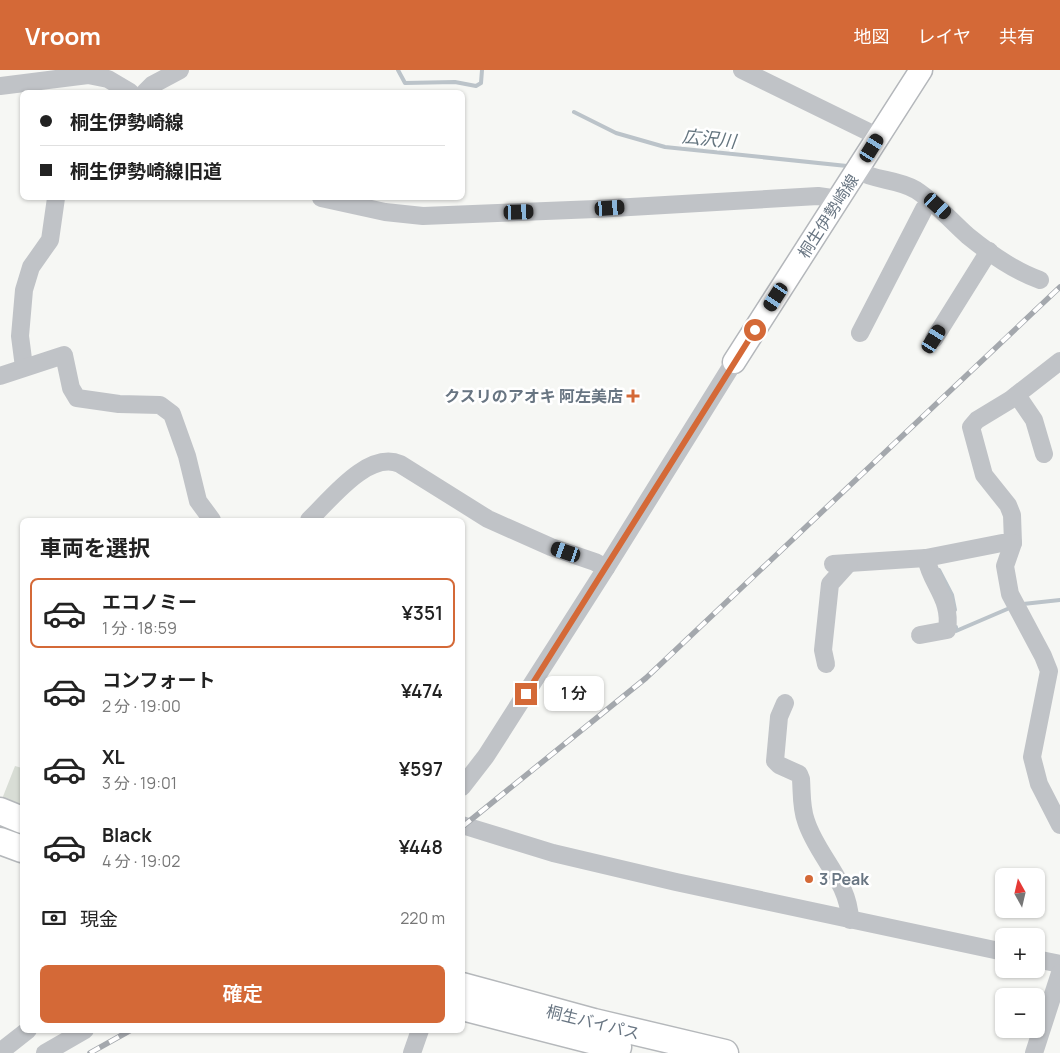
<!DOCTYPE html>
<html lang="ja">
<head>
<meta charset="utf-8">
<style>
	:root { --surface:#fff; --page:#f2f2f2; --text:#222; --muted:#767676; --line:#e0e0e0; --accent:#d46937 }
	body { margin:0; font-family:Manrope,"Noto Sans JP",sans-serif; background:var(--page); color:var(--text); height:100vh; display:flex; flex-direction:column; font-size:19px; white-space:nowrap }
	* { box-sizing:border-box; margin:0 }
	p { font-size:16px; color:var(--muted) }
	.icon { flex:none; width:28px; height:28px; fill:none; stroke:currentColor; stroke-width:2; stroke-linecap:round; stroke-linejoin:round }
	.map { position:relative; flex:1; overflow:hidden }
	.details { position:absolute; left:20px; top:448px; width:445px; height:515px; display:flex; flex-direction:column; background:var(--surface); border-radius:8px; box-shadow:0 1px 4px #0004 }
	.details>* { flex:none }
	.guide { position:absolute; left:20px; top:20px; width:445px; height:110px; border-radius:8px; box-shadow:0 1px 4px #0004; display:grid; align-content:center; height:110px; padding:0 20px; background:var(--surface) }
	.needle { width:32px; rotate:352deg }
	.tools { position:absolute; left:995px; top:798px; display:grid; gap:10px }
	.tools a { display:grid; place-items:center; width:50px; height:50px; border-radius:8px; background:var(--surface); box-shadow:0 1px 4px #0004; font-size:25px }
	.end { position:absolute; width:22px; height:22px; margin:-11px; border:6px solid #d46937; background:#fff; box-shadow:0 0 0 2px #fff }
	.from { border-radius:50% }
	.bubble { position:absolute; height:35px; border-radius:8px; background:var(--surface); box-shadow:0 1px 4px #0004; font-size:16px; font-weight:600; line-height:35px; text-align:center }
	.car { position:absolute; width:15px; height:30px; margin:-15px -8px; border-radius:6px; box-shadow:0 0 4px 1px #0007; background:linear-gradient(#222 24%,#8ab4d8 0 40%,#222 0 76%,#8ab4d8 0 86%,#222 0) }
	.guide b { display:flex; align-items:center; gap:18px; height:48px; font-size:19px }
	.guide b+b { border-top:1px solid var(--line) }
	.guide i { width:12px; height:12px; background:var(--text) }
	ul { padding:0; list-style:none }
	li { display:flex; align-items:center; gap:15px; height:70px; margin:0 10px 8px; padding:0 10px; border:2px solid transparent; border-radius:8px }
	li div { flex:1 }
	li b { display:block; font-size:19px }
	li em { font-style:normal; font-weight:600 }
	li.active { border-color:var(--accent) }
	li>.icon { width:45px; height:45px; stroke-width:1.5 }
	h2 { padding:0 20px; font-size:22px; line-height:60px }
	.pay { display:flex; align-items:center; gap:12px; height:55px; padding:0 20px; font-size:19px }
	.pay p { margin-inline-start:auto }
	.button { display:flex; gap:10px; margin-top:auto; padding:10px 20px }
	.button a { flex:1; height:58px; border-radius:8px; background:var(--accent); color:#fff; font-size:20px; font-weight:600; line-height:58px; text-align:center }
	header { display:flex; align-items:center; gap:30px; box-sizing:border-box; height:70px; padding:0 25px; background:var(--accent); color:#fff }
	header strong { font-size:24px }
	nav { display:flex; gap:28px; margin-inline-start:auto; font-size:18px }
	.map>svg:first-child { display:block }
	.green { fill:#d8ddd5 }
	.lines { fill:none; stroke-linecap:round; stroke-linejoin:round }
	.stream { stroke:#bbc3c9; stroke-width:4 }
	.major-casing { stroke:#b4b7bb; stroke-width:25 }
	.highway-casing { stroke:#b5b8bb; stroke-width:29 }
	.minor { stroke:#c0c3c7; stroke-width:18 }
	.major { stroke:#fff; stroke-width:22 }
	.highway { stroke:#fff; stroke-width:26 }
	.rail-casing { stroke:#a4a8ad; stroke-width:5.5 }
	.rail { stroke:#fff; stroke-width:4; stroke-dasharray:11; stroke-linecap:butt }
	.route { stroke:#d46937; stroke-width:6 }
	.poi-dot { fill:#d46937; stroke:#fff; stroke-width:2 }
	.labels { text-anchor:middle; dominant-baseline:central; stroke-width:5; stroke-linejoin:round; paint-order:stroke }
	.street-label { font-size:16px; fill:#687582; stroke:#fff }
	.poi-label { font-size:16px; font-weight:bold; fill:#687582; stroke:#fff; text-anchor:end }
	.water-label { font-size:18px; font-style:italic; fill:#64757f; stroke:#fff }
</style>
</head>
<body>
<header>
<strong>Vroom</strong>
<nav><a>地図</a><a>レイヤ</a><a>共有</a></nav>
</header>
<div class="map">
<svg width="1060" height="983" viewBox="0 0 1060 983">
	<rect width="100%" height="100%" fill="#f6f7f4"/>
	<path class="green" d="M15,696L22,698V737L2,729Z"/>
	<g class="lines">
		<g class="stream">
			<path d="M398,0L405,13L455,12L476,16L481,13L482,0"/>
			<path d="M574,42L616,63L665,77L847,96"/>
			<path d="M939,500L952,525L955,540"/>
			<path d="M1023,534L1060,530"/>
			<path d="M956,557V561L1012,537"/>
		</g>
		<defs>
			<path id="major" d="M734,292L921,0"/>
			<g id="highway">
				<path d="M0,741L22,750"/>
				<path d="M0,771L22,779"/>
				<path d="M462,916L594,952L725,983"/>
				<path d="M462,937L618,977"/>
			</g>
		</defs>
		<use href="#major" class="major-casing"/>
		<use href="#highway" class="highway-casing"/>
		<g class="minor">
			<path d="M742,0L879,67"/>
			<path d="M0,16L88,5L108,9L130,22"/>
			<path d="M145,22L152,15L180,0"/>
			<path d="M858,101C876,111 898,109 916,120C936,133 950,150 968,166C989,183 1014,201 1040,210"/>
			<path d="M321,128L385,142L423,146L596,139L818,126L839,129"/>
			<path d="M860,263L924,139L931,131"/>
			<path d="M934,269L989,181"/>
			<path d="M1060,291L1010,330L977,350L971,357L984,405L1008,435L1012,445L1013,473L1005,496L1010,524L1043,586L1049,601L1032,687L1039,714L1060,755"/>
			<path d="M24,297L20,266L24,220L31,197L50,170L56,128"/>
			<path d="M0,306L64,285L71,318L77,328L119,334L160,335L172,344L187,386L198,431L212,450"/>
			<path d="M1017,325L1034,350L1044,384"/>
			<path d="M309,450C330,430 368,380 400,394L488,449L551,477L595,492L606,498"/>
			<path d="M833,494L926,488L1002,473H1013"/>
			<path d="M920,565L947,560C952,529 932,516 926,488"/>
			<path d="M826,594L823,580L830,514L849,493"/>
			<path d="M785,633L779,647L775,691L779,695L799,704L801,709C802,723 801,738 806,751C817,786 849,811 850,850"/>
			<path d="M462,717L486,686L606,498L734,292"/>
			<path d="M462,755L553,783L676,812L1004,882"/>
			<path d="M1036,889L1060,894"/>
			<path d="M0,982L28,960"/>
			<path d="M45,983L85,960"/>
			<path d="M412,983L420,960"/>
			<path d="M1034,983L1060,903"/>
		</g>
		<use href="#major" class="major"/>
		<use href="#highway" class="highway"/>
		<defs>
			<g id="rail">
				<path d="M462,757L646,608L1060,217"/>
				<path d="M90,983L131,960"/>
			</g>
		</defs>
		<use href="#rail" class="rail-casing"/>
		<use href="#rail" class="rail"/>
	</g>
	<g class="lines">
		<path class="route" d="M526,624L755,260"/>
	</g>
	<g class="poi-dot">
		<path d="M630.5 318.5h5v5h5v5h-5v5h-5v-5h-5v-5h5z"/>
		<circle cx="809" cy="809" r="5"/>
	</g>
	<g class="labels">
		<g class="street-label">
			<text transform="translate(828 146) rotate(-57)">桐生伊勢崎線</text>
			<text transform="translate(593 952) rotate(14)">桐生バイパス</text>
		</g>
		<g class="poi-label">
			<text x="623" y="326">クスリのアオキ 阿左美店</text>
			<text x="819" y="809" text-anchor="start">3 Peak</text>
		</g>
		<g class="water-label">
			<text transform="translate(709 68) rotate(6)">広沢川</text>
		</g>
	</g>
</svg>
<div class="tools">
<a><svg class="needle" viewBox="-14 -14 28 28"><path d="M0-13l5 13h-10z" fill="#e53935"/><path d="M0 13l5-13h-10z" fill="#767676"/></svg></a>
<a>+</a>
<a>−</a>
</div>
<i class="end from" style="left:755px;top:260px"></i>
<i class="end" style="left:526px;top:624px"></i>
<div class="bubble" style="left:544px;top:606px;width:60px">1 分</div>
<i class="car" style="left:872px;top:78px;rotate:32deg"></i>
<i class="car" style="left:938px;top:136px;rotate:132deg"></i>
<i class="car" style="left:610px;top:138px;rotate:86deg"></i>
<i class="car" style="left:519px;top:142px;rotate:88deg"></i>
<i class="car" style="left:776px;top:227px;rotate:213deg"></i>
<i class="car" style="left:934px;top:269px;rotate:32deg"></i>
<i class="car" style="left:566px;top:482px;rotate:289deg"></i>
<div class="guide">
<b><i class="from"></i>桐生伊勢崎線</b>
<b><i></i>桐生伊勢崎線旧道</b>
</div>
<section class="details">
<h2>車両を選択</h2>
<ul>
<li class="active"><svg class="icon" aria-label="car" viewBox="0 0 24 24"><path d="M5 17H2v-5l4-1 3-4h7l3 4 3 1v5h-3M9 17h6M6 11h13"/><circle cx="7" cy="17" r="2"/><circle cx="17" cy="17" r="2"/></svg><div><b>エコノミー</b><p>1 分 · 18:59</p></div><em>¥351</em></li>
<li><svg class="icon" aria-label="car" viewBox="0 0 24 24"><path d="M5 17H2v-5l4-1 3-4h7l3 4 3 1v5h-3M9 17h6M6 11h13"/><circle cx="7" cy="17" r="2"/><circle cx="17" cy="17" r="2"/></svg><div><b>コンフォート</b><p>2 分 · 19:00</p></div><em>¥474</em></li>
<li><svg class="icon" aria-label="car" viewBox="0 0 24 24"><path d="M5 17H2v-5l4-1 3-4h7l3 4 3 1v5h-3M9 17h6M6 11h13"/><circle cx="7" cy="17" r="2"/><circle cx="17" cy="17" r="2"/></svg><div><b>XL</b><p>3 分 · 19:01</p></div><em>¥597</em></li>
<li><svg class="icon" aria-label="car" viewBox="0 0 24 24"><path d="M5 17H2v-5l4-1 3-4h7l3 4 3 1v5h-3M9 17h6M6 11h13"/><circle cx="7" cy="17" r="2"/><circle cx="17" cy="17" r="2"/></svg><div><b>Black</b><p>4 分 · 19:02</p></div><em>¥448</em></li>
</ul>
<div class="pay"><svg class="icon" aria-label="cash" viewBox="0 0 24 24"><path d="M3 7h18v10H3z"/><circle cx="12" cy="12" r="2"/></svg>現金<p>220 m</p></div>
<div class="button"><a>確定</a></div>
</section>
</div>
</body>
</html>
